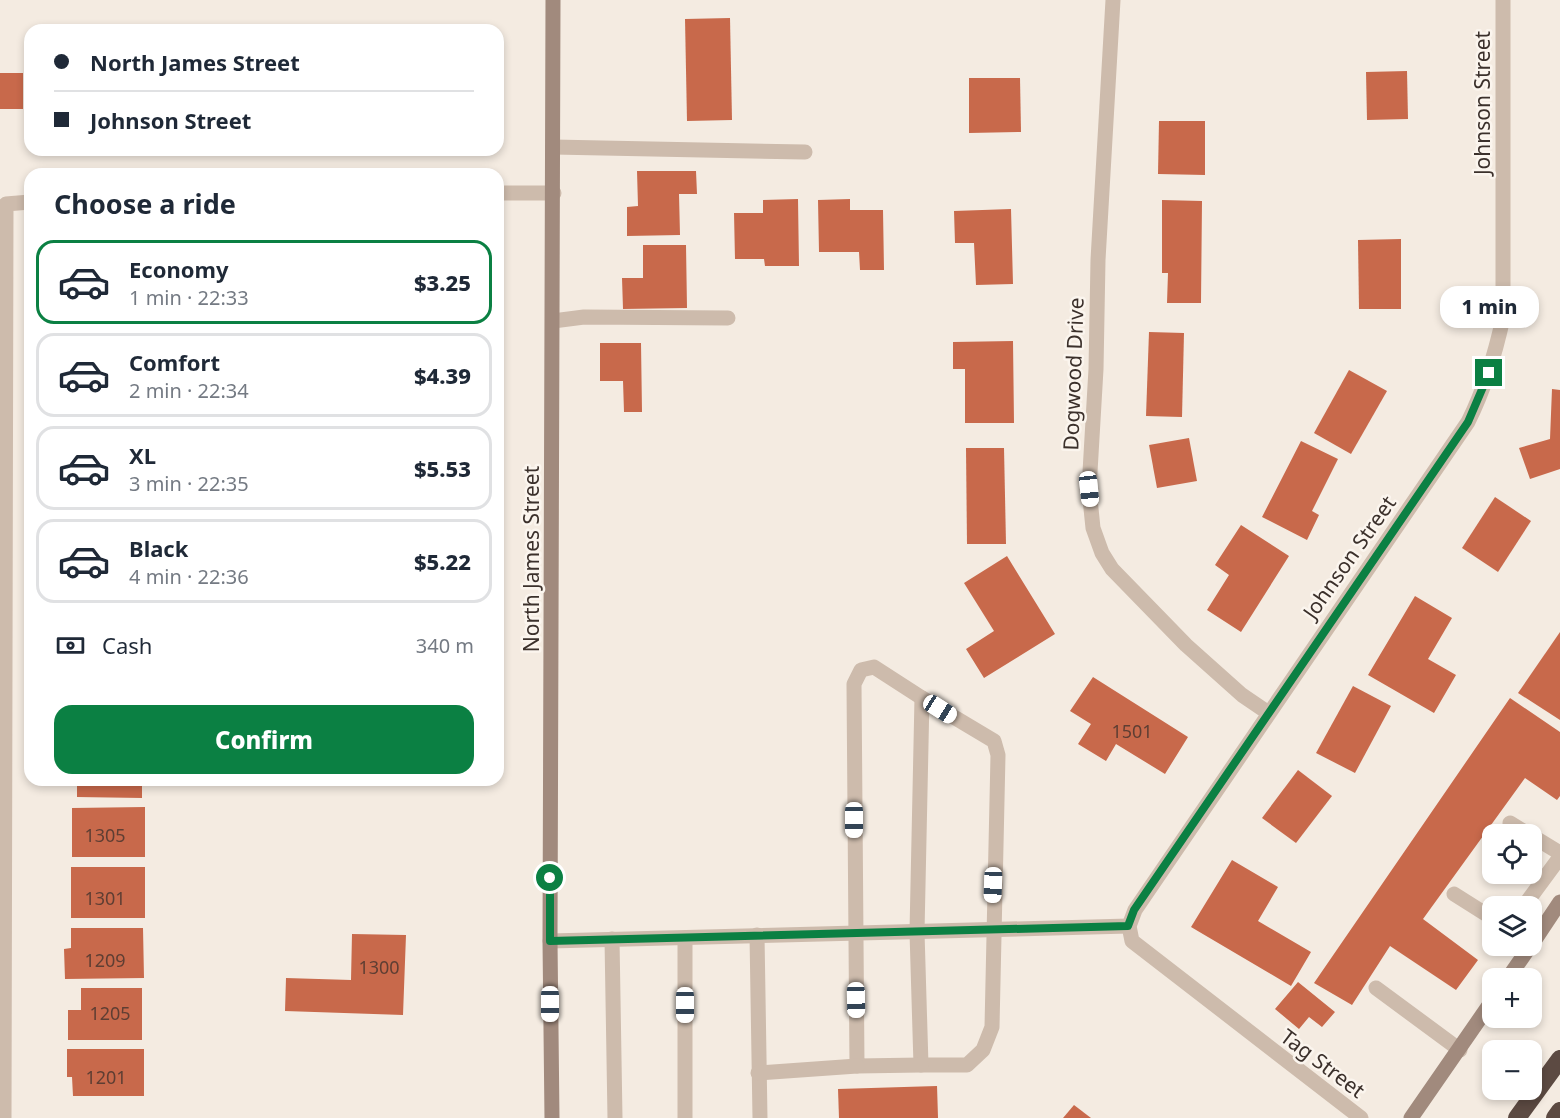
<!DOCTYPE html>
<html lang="en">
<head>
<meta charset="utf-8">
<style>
	:root { --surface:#fff; --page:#f2f2f3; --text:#1f2937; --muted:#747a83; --line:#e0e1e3; --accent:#0b8043 }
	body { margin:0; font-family:"Noto Sans",sans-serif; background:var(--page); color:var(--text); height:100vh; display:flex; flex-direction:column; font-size:22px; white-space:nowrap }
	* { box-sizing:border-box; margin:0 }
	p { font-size:20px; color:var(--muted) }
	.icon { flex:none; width:33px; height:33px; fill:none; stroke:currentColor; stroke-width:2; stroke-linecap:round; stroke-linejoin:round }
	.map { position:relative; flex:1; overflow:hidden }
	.drawer { position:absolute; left:24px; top:168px; width:480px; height:618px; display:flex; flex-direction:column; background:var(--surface); border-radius:18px; box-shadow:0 3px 9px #0003 }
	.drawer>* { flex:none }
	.banner { position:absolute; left:24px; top:24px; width:480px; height:132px; border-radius:18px; box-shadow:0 3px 9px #0003; display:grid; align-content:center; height:132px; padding:0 30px; background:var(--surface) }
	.buttons { position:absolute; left:1482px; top:824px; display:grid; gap:12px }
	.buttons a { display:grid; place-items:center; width:60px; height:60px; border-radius:12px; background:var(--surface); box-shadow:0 3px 9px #0003; font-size:30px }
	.end { position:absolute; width:27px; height:27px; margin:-14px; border:8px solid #0b8043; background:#fff; box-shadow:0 0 0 3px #fff }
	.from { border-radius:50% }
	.bubble { position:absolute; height:42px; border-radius:18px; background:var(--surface); box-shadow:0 3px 9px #0003; font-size:20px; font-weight:800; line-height:42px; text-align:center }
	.car { position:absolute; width:18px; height:36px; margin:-18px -9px; border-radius:8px; box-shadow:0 0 4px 2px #0007; background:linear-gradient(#fff 24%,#345 0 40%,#fff 0 76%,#345 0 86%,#fff 0) }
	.banner b { display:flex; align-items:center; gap:21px; height:57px; font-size:22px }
	.banner b+b { border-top:2px solid var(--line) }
	.banner i { width:15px; height:15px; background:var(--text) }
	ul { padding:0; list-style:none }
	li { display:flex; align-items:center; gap:18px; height:84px; margin:0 12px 9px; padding:0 18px; border:3px solid var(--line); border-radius:18px }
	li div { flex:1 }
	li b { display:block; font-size:22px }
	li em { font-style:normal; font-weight:800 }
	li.current { border-color:var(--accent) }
	li>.icon { width:54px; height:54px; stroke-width:1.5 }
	h2 { padding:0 30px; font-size:27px; line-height:72px }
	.pay { display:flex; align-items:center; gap:15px; height:66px; padding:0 30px; font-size:22px }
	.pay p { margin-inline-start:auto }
	.action { display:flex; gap:12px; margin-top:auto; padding:12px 30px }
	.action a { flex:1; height:69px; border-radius:18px; background:var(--accent); color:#fff; font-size:24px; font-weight:800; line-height:69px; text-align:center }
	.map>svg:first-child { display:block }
	.building { fill:#c8694b }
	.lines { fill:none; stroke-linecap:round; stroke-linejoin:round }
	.lane { stroke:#cdbbac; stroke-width:15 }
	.street { stroke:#cdbbac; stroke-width:15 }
	.secondary { stroke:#a18a7d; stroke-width:15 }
	.highway { stroke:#5c4a42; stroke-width:18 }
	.route { stroke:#0b8043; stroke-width:8 }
	.labels { text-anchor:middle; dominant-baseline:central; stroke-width:5; stroke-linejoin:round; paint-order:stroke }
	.number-label { font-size:18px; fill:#5e3e33 }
	.street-label { font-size:21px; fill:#3b302b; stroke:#fbf5ee }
</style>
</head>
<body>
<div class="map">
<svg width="1560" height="1118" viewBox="0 0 1560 1118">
	<rect width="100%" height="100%" fill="#f4ebe1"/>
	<g class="building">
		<path d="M730,18L732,120L687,121L685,19Z"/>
		<path d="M1407,71L1408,119L1367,120L1366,72Z"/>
		<rect x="0" y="73" width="23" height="36"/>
		<path d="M969,78H1020L1021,132L969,133Z"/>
		<path d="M1159,121H1205V175L1158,174Z"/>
		<path d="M637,171H696L697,194H679L680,235L627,236V207L638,206Z"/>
		<path d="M798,199L799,266H765L764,259H735L734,213H763V200Z"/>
		<path d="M850,199V210H883L884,270H860L859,252H819L818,200Z"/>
		<path d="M1162,200L1202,201L1201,303H1167L1168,273H1162Z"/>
		<path d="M1011,209L1013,284L976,285L974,243H955L954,211Z"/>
		<path d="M1401,239V309H1359L1358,240Z"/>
		<path d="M643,245H686L687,308L623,309L622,278H643Z"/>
		<path d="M1149,332L1184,333L1182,417L1146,416Z"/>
		<path d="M1013,341L1014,423H965V369H953V342Z"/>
		<path d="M600,343H641L642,412H624L623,381H600Z"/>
		<path d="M1349,370L1387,391L1351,454L1314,433Z"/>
		<path d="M1552,389L1560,390V469L1530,479L1519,448L1550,439Z"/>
		<path d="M1189,438L1197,481L1157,488L1149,445Z"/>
		<path d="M1301,441L1338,459L1312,511L1319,515L1307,540L1262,517Z"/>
		<path d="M966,448H1004L1006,544H967Z"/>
		<path d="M1495,497L1531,521L1498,572L1462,548Z"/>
		<path d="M1241,525L1289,556L1241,632L1207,610L1229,575L1215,565Z"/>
		<path d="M1007,556L1055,634L984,678L966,649L994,631L964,583Z"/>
		<path d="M1415,596L1452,618L1428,659L1456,675L1434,713L1368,675Z"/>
		<path d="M1560,632V720L1518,693Z"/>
		<path d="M1093,677L1188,737L1165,774L1116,744L1106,761L1078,744L1091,724L1070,711Z"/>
		<path d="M1353,686L1391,706L1355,773L1316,753Z"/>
		<path d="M1510,698L1560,732V796L1557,800L1525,778L1423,919L1478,960L1456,990L1390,946L1352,1005L1314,983Z"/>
		<path d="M1298,770L1332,796L1296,843L1262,818Z"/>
		<path d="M65,780H142V798L77,797V784H65Z"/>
		<path d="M145,807V857H72V808Z"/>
		<path d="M1232,860L1278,887L1258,921L1311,952L1291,986L1191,927Z"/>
		<rect x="71" y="867" width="74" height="51"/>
		<path d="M71,928H143L144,978L65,979L64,949L71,948Z"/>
		<path d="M352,934L406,935L403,1015L285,1011L286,978L351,980Z"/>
		<path d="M1298,982L1335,1012L1322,1027L1309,1017L1299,1029L1275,1009Z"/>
		<path d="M81,988H142V1040H68V1010H81Z"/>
		<path d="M67,1049H144V1096H73L72,1077H67Z"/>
		<path d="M937,1086L938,1118H839L838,1089Z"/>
		<path d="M1074,1105L1091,1118H1063Z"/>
	</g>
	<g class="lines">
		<g class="lane">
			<path d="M553,147L805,152"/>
			<path d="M553,321L584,317L728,318"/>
			<path d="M922,698L994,741L998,755L992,1027L983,1050L967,1065H921L917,932Z"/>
			<path d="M1510,823L1528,834"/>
			<path d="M1532,836L1560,853"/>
			<path d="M1454,894L1492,918"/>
			<path d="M1524,906L1560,857"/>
			<path d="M757,935L760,1118"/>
			<path d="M612,939L615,1118"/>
			<path d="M550,941L1129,926"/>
			<path d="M1376,988L1460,1050"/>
			<path d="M921,1065L857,1066L854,684L861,670L874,667L922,698"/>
			<path d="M758,1073L857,1066"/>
			<path d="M685,1118V938"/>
		</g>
		<g class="street">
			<path d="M1113,0L1098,260L1096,369L1089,489L1093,528L1102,553L1112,569L1186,645L1242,695L1267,712"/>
			<path d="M498,193H554"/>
			<path d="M4,1118L6,204L30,202"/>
			<path d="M1361,1118L1132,941L1129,926L1135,910L1468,422C1485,388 1495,355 1503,318V0"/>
		</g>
		<g class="secondary">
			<path d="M1532,944L1560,902"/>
			<path d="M1508,978L1531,945"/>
			<path d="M552,1118L550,941L553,0"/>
			<path d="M1411,1118L1492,1001"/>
		</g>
		<g class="highway">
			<path d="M1517,1118L1560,1059"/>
			<path d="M1555,1118L1560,1111"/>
		</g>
	</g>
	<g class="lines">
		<path class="route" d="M550,878V941L1128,926L1134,910L1468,422L1489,373"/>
	</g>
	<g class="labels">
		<g class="number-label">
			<text x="1132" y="731">1501</text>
			<text x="105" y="835">1305</text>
			<text x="105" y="898">1301</text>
			<text x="105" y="960">1209</text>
			<text x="379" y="967">1300</text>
			<text x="110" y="1013">1205</text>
			<text x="106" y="1077">1201</text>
		</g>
		<g class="street-label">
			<text transform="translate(1482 103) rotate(-90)">Johnson Street</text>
			<text transform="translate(1073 374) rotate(-88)">Dogwood Drive</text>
			<text transform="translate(1349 557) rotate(-55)">Johnson Street</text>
			<text transform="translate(531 559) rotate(-90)">North James Street</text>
			<text transform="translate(1323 1063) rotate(37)">Tag Street</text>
		</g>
	</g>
</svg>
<div class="buttons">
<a><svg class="icon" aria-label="locate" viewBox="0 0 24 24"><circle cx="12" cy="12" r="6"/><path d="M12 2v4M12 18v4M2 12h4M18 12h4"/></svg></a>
<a><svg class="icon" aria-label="layers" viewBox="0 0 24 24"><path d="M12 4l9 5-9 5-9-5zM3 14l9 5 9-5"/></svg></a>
<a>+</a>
<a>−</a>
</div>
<i class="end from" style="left:550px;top:878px"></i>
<i class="end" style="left:1489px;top:373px"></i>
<div class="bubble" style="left:1440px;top:286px;width:99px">1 min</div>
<i class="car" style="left:1089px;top:489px;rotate:174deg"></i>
<i class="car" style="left:940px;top:709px;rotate:122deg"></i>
<i class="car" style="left:854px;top:820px;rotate:180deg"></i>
<i class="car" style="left:993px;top:885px;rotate:182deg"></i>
<i class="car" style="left:856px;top:1000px;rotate:179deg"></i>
<i class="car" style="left:550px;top:1004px;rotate:180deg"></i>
<i class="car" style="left:685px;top:1005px;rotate:180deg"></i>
<div class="banner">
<b><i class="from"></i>North James Street</b>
<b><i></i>Johnson Street</b>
</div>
<section class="drawer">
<h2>Choose a ride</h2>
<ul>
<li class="current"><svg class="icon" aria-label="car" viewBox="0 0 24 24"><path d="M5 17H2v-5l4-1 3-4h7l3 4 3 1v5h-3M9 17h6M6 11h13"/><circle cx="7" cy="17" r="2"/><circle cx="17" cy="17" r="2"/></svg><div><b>Economy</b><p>1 min · 22:33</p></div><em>$3.25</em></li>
<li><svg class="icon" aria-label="car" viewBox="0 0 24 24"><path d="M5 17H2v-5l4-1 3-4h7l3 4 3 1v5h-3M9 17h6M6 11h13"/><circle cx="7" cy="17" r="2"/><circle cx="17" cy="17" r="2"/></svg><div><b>Comfort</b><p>2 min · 22:34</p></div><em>$4.39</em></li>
<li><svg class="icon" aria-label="car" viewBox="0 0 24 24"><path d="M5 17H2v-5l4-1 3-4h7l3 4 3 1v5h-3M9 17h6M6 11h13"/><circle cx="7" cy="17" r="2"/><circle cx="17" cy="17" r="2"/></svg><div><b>XL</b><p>3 min · 22:35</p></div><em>$5.53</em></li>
<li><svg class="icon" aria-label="car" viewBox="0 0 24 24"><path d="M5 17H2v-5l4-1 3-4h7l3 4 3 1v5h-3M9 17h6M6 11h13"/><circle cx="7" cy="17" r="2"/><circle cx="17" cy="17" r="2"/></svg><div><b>Black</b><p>4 min · 22:36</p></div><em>$5.22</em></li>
</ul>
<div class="pay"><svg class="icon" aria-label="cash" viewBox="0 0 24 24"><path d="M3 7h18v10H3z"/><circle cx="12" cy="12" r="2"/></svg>Cash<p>340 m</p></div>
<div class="action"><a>Confirm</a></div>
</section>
</div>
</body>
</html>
